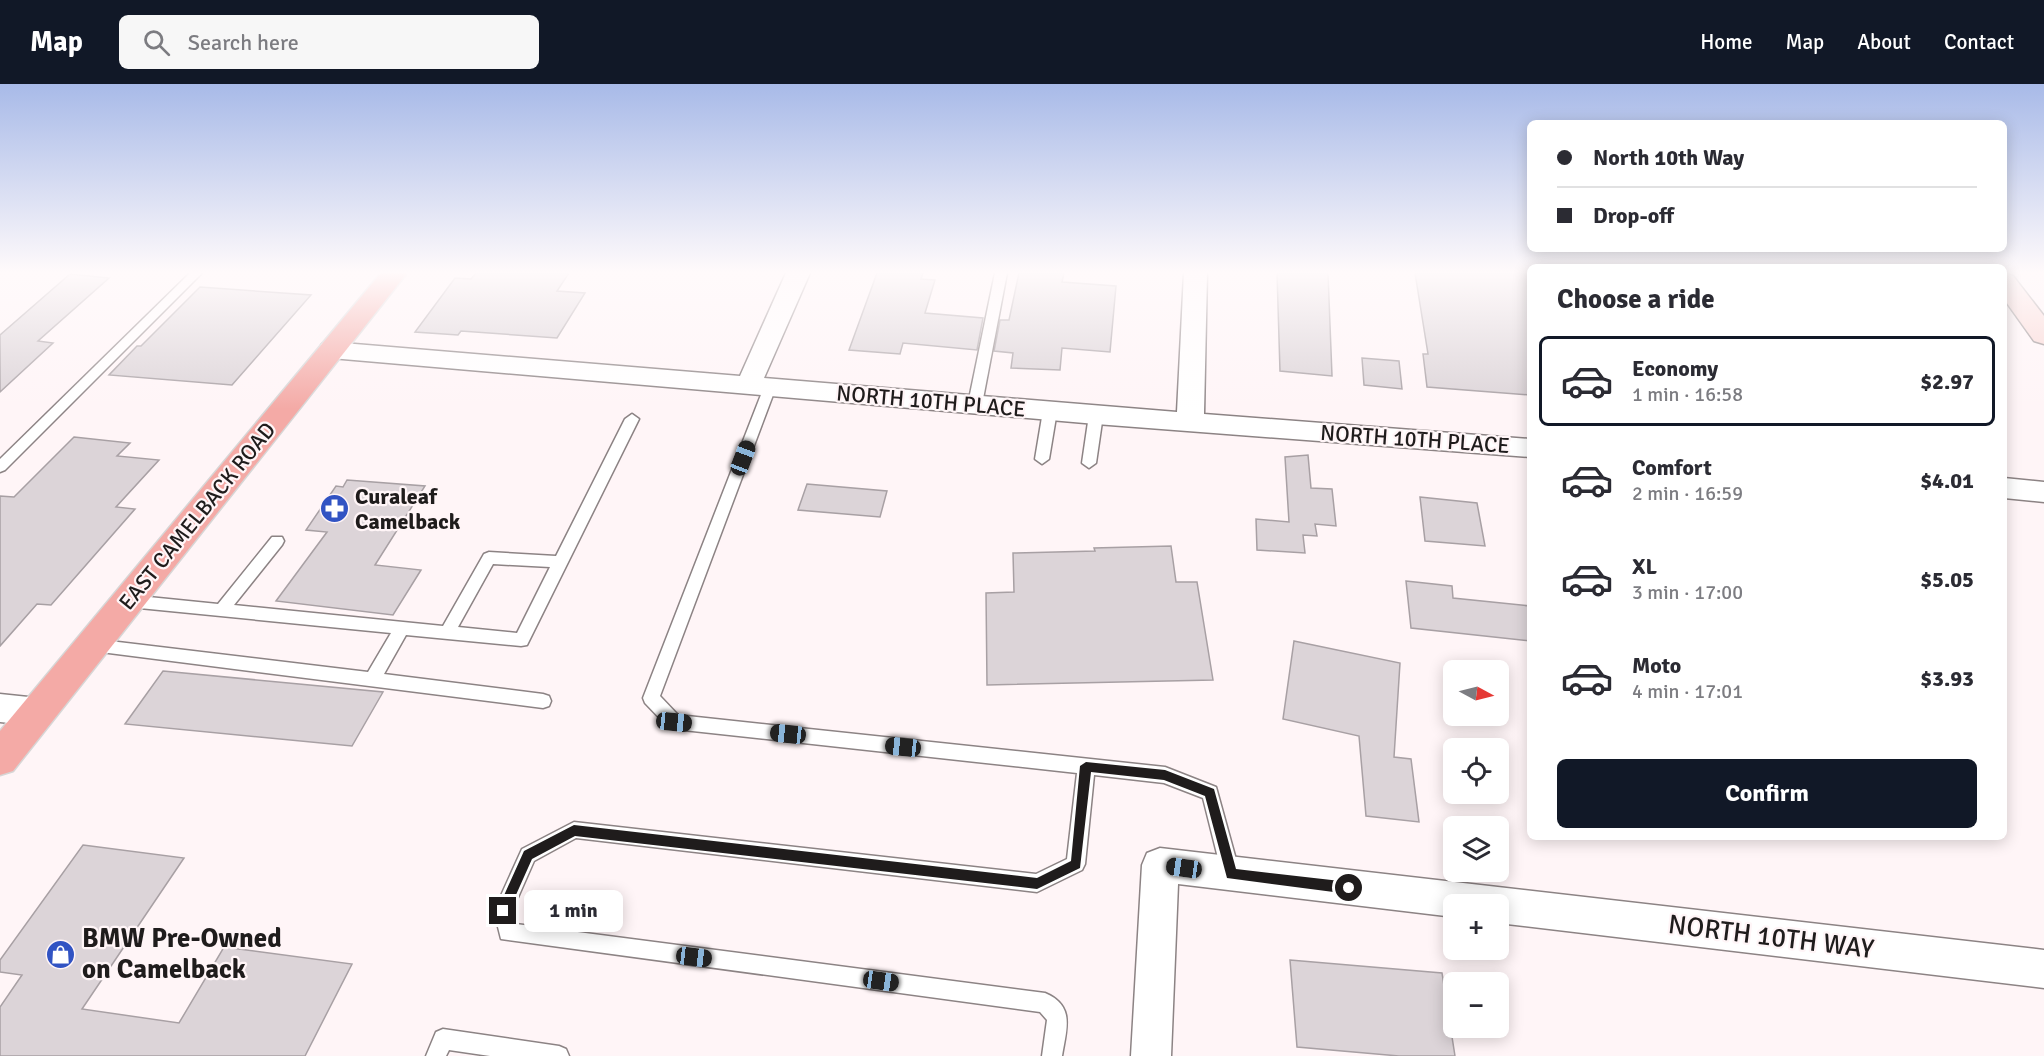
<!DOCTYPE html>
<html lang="en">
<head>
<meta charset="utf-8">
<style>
	:root { --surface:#fff; --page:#f7f7f7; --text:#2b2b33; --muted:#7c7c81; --line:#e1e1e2; --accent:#111827 }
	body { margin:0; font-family:Signika,sans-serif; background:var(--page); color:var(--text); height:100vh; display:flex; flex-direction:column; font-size:22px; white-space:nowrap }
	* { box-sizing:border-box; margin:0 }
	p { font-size:20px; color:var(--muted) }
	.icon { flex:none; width:33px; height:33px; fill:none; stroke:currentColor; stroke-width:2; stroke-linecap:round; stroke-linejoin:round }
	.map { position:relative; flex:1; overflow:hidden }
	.panel { position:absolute; left:1527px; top:180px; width:480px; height:576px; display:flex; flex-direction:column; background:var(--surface); border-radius:9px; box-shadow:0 3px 15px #0003 }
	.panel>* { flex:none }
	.hud { position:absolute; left:1527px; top:36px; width:480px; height:132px; border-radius:9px; box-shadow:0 3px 15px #0003; display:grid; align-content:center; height:132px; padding:0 30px; background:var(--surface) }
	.needle { width:39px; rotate:97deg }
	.controls { position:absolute; left:1443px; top:576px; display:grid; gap:12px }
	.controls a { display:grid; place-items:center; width:66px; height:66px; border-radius:9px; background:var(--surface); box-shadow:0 3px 15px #0003; font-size:30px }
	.end { position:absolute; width:27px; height:27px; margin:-14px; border:8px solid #1f1c1c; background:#fff; box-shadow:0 0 0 3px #fff }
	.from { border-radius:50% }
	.bubble { position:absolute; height:42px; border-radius:9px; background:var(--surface); box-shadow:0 3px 15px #0003; font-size:20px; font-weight:800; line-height:42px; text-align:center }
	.car { position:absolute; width:18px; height:36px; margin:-18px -9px; border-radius:8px; box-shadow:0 0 4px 2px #0007; background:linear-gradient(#222 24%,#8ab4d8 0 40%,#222 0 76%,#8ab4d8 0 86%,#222 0) }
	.hud b { display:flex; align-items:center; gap:21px; height:57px; font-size:22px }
	.hud b+b { border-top:2px solid var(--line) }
	.hud i { width:15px; height:15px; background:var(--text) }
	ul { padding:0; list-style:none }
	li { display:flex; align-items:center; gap:18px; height:90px; margin:0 12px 9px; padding:0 18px; border:3px solid transparent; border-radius:9px }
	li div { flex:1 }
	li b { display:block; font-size:22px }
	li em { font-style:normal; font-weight:800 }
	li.selected { border-color:var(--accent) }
	li>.icon { width:54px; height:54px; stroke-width:1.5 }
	h2 { padding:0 30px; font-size:27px; line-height:72px }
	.primary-button { display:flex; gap:12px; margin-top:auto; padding:12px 30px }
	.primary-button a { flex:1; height:69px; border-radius:9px; background:var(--accent); color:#fff; font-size:24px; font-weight:800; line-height:69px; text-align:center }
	header { display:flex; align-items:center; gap:36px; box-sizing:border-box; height:84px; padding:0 30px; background:var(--accent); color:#fff }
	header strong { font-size:28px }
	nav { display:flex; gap:33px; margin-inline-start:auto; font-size:21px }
	.search { width:420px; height:54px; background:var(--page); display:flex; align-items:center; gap:15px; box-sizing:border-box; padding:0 21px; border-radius:9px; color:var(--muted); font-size:22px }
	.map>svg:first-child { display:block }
	.building { fill:#dcd4d8; stroke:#a8a0a4; stroke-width:1.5 }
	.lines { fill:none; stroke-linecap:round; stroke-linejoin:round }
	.lane-casing { stroke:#8c8384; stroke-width:3 }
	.street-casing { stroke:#8c8384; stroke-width:3 }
	.secondary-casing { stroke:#8c8384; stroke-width:3 }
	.primary-casing { stroke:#d7d6d6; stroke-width:3 }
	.lane { fill:#fff; fill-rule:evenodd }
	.street { fill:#fff; fill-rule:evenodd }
	.secondary { fill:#f9d5d2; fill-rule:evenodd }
	.primary { fill:#f4aaa6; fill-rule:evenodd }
	.route { fill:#1f1c1c }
	.labels { text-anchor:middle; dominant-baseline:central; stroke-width:4.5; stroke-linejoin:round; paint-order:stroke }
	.street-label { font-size:22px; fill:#1f1c1c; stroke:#fff5f7 }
	.poi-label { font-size:22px; font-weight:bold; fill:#1f1c1c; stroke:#fff5f7; text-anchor:start }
	.near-street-label { font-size:27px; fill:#1f1c1c; stroke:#fff5f7 }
	.near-poi-label { font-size:27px; font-weight:bold; fill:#1f1c1c; stroke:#fff5f7; text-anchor:start }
</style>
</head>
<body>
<header>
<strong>Map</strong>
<div class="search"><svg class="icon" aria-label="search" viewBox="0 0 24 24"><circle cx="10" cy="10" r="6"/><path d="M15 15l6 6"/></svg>Search here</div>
<nav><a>Home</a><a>Map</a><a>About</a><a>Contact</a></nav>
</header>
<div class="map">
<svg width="2044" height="972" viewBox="0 0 2044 972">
	<rect width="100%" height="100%" fill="#fff5f7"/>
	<g class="building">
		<path d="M476,189H569L557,207L585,209L557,254L461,247L458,251L415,248L455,194L471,195Z"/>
		<path d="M877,189H923L921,195L935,196L925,229L983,234L977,266L903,259L900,270L849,266Z"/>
		<path d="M1019,189H1064L1062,198L1116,202L1110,268L1062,264L1060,286L1011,284L1013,269L994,267L1000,236H1009Z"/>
		<path d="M1277,189H1328L1332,292L1280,287Z"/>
		<path d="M1415,189H1530V311L1427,303L1423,270H1428Z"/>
		<path d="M70,190L109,194L38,257L53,259L0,308V251Z"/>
		<path d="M200,203L311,211L232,301L109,291L137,262H141Z"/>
		<path d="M1362,274L1399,277L1402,305L1364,301Z"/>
		<path d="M74,353L130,359L117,372L159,376L116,423L135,425L51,521L37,520L0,562V412L14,413Z"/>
		<path d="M1308,371L1311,404L1332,405L1336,442L1315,440L1317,452L1303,451L1305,469L1257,466L1256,435L1289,438L1285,373Z"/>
		<path d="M347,396L425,402L375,481L421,486L393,531L276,517L327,448L306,446L336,402L343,403Z"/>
		<path d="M807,400L887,407L880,433L798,426Z"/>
		<path d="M1420,413L1477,419L1485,462L1425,457Z"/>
		<path d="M1171,462L1176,498H1197L1213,596L987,601L986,509L1014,508L1013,469L1095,467L1094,464Z"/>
		<path d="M1406,497L1452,502L1453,514L1530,522V557L1411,544Z"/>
		<path d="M1294,557L1400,579L1394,673L1411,675L1419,738L1366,732L1359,652L1283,635Z"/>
		<path d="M163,587L383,608L352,662L125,640Z"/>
		<path d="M83,761L184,774L82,925L179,939L224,863L352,880L305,972H0V923L22,891L0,888V876Z"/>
		<path d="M1290,876L1442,889L1455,972H1399L1297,963Z"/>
	</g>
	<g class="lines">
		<defs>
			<g id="lane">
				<path d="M190,189H202L5,386L0,388V375Z"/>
				<path d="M995,189H1007L982,320L975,324L968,320Z"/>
				<path d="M770,299L776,303L660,612L678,631L1165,683L1216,703L1240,790L1238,796L1231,799L1224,796L1222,790L1203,714L1164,699L1094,691L1085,780L1082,786L1037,808L576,754L534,777L512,827L516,840L1045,909C1076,922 1066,946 1062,972H1042L1047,936L1040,928L501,855L494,827L522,765L574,738L1036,790L1067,775L1077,689L674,645L668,643L645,619L643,614L764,303Z"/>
				<path d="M1050,323L1057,327L1049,375L1042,380L1035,375L1043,327Z"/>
				<path d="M1096,327L1103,331L1096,379L1089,384L1082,379L1089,331Z"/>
				<path d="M632,330L639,335L527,561L521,562L406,551L384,590L543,610L549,612L551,617L549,622L543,624L93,567L87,566L85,561L87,556L93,555L368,588L391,549L129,523L124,521L121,517L124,513L129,511L218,520L272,453H282L284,457L282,461L234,521L443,542L484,470L489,468L556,472L625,335ZM493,480L550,483L517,549L458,543Z"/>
				<path d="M443,945L559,962L566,965L569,972H490L449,966L446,972H426L436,948Z"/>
			</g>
			<g id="street">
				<path d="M786,189H810L764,294L1177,328L1184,189H1207L1204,330L1530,355V373L1096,340L331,274L322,272L318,266L322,260L331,258L740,292Z"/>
				<path d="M2004,394L2044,398V418L2004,414Z"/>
				<path d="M0,610L38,614L50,618L55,628L50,638L38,642L0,638Z"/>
				<path d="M1160,764L2044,866V904L1498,839V820H1454V833L1178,800L1171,972H1131L1142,781L1147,769Z"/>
			</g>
			<path id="secondary" d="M2004,189L2013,192L2044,232V260L2034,257L2004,215Z"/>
			<path id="primary" d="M381,189H407L13,687L0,691V647Z"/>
		</defs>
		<use href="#lane" class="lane-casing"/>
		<use href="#street" class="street-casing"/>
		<use href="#secondary" class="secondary-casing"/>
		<use href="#primary" class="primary-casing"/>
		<use href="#lane" class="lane"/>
		<use href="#street" class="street"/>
		<use href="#secondary" class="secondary"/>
		<use href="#primary" class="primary"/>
	</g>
	<linearGradient id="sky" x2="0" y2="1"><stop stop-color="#a8bae8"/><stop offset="0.58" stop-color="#fffafb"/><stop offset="1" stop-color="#fffafb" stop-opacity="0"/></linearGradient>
	<rect width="2044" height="325" fill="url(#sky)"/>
	<path class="route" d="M1086,678L1165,686L1214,705L1236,785L1349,798L1355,804L1353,808L1349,810L1227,794L1205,712L1164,696L1091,688L1080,784L1037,805L575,752L532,775L507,831H499L497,827L524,767L574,741L1037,794L1071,777L1080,682Z"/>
	<defs>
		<symbol id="pharmacy-disc" viewBox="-11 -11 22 22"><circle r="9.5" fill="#3153c3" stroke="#fff5f7"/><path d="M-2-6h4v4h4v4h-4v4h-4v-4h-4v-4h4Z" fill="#fff"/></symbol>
		<symbol id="shop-disc" viewBox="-11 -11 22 22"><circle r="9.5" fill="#3153c3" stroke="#fff5f7"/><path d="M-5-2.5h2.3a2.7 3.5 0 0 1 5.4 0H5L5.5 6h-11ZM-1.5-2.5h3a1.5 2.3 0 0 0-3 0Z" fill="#fff"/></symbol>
	</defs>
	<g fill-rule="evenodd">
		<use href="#pharmacy-disc" x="318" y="408" width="33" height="33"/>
		<use href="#shop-disc" x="44" y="854" width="33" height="33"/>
	</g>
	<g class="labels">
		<g class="street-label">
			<text transform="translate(931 317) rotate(5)">NORTH 10TH PLACE</text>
			<text transform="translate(1415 355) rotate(4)">NORTH 10TH PLACE</text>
			<text transform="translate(197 432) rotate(-51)">EAST CAMELBACK ROAD</text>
		</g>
		<g class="poi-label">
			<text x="355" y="412">Curaleaf<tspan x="355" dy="25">Camelback</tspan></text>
		</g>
		<g class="near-street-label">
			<text transform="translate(1771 853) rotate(7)">NORTH 10TH WAY</text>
		</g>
		<g class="near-poi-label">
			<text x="82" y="854">BMW Pre-Owned<tspan x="82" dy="31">on Camelback</tspan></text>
		</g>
	</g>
</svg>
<div class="controls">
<a><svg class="needle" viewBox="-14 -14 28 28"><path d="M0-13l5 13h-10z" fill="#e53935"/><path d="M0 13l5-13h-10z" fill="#7c7c81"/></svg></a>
<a><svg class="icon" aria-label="locate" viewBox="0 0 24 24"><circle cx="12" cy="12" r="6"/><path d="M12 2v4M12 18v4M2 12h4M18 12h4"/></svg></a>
<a><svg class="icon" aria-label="layers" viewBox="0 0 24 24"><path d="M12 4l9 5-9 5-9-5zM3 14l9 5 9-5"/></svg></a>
<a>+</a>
<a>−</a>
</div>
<i class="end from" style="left:1349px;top:804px"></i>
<i class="end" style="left:503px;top:827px"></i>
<div class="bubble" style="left:524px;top:806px;width:99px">1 min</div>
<i class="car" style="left:743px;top:374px;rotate:21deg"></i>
<i class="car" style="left:674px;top:638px;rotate:96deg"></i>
<i class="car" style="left:788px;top:650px;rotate:276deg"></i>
<i class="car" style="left:903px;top:663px;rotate:276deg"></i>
<i class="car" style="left:1184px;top:784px;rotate:278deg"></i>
<i class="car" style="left:694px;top:873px;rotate:97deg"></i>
<i class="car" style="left:881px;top:897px;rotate:98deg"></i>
<div class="hud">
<b><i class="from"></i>North 10th Way</b>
<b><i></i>Drop-off</b>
</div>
<section class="panel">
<h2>Choose a ride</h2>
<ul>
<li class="selected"><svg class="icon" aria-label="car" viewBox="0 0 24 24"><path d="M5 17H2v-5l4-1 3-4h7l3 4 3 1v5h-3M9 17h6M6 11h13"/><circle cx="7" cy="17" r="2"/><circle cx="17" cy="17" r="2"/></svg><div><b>Economy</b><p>1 min · 16:58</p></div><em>$2.97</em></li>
<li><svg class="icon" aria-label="car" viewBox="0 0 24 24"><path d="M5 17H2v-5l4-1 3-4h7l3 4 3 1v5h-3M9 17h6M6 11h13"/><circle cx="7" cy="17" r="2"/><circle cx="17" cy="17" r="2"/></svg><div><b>Comfort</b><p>2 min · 16:59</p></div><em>$4.01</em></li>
<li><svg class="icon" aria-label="car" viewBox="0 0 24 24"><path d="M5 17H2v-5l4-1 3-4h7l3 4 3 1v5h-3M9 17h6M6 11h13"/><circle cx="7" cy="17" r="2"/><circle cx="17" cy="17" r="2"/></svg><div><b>XL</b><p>3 min · 17:00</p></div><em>$5.05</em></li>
<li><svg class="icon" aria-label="car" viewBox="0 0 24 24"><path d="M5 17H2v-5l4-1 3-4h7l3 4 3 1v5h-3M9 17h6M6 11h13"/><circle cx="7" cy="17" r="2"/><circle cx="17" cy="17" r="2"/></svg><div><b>Moto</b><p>4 min · 17:01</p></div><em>$3.93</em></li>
</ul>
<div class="primary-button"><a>Confirm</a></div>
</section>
</div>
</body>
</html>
